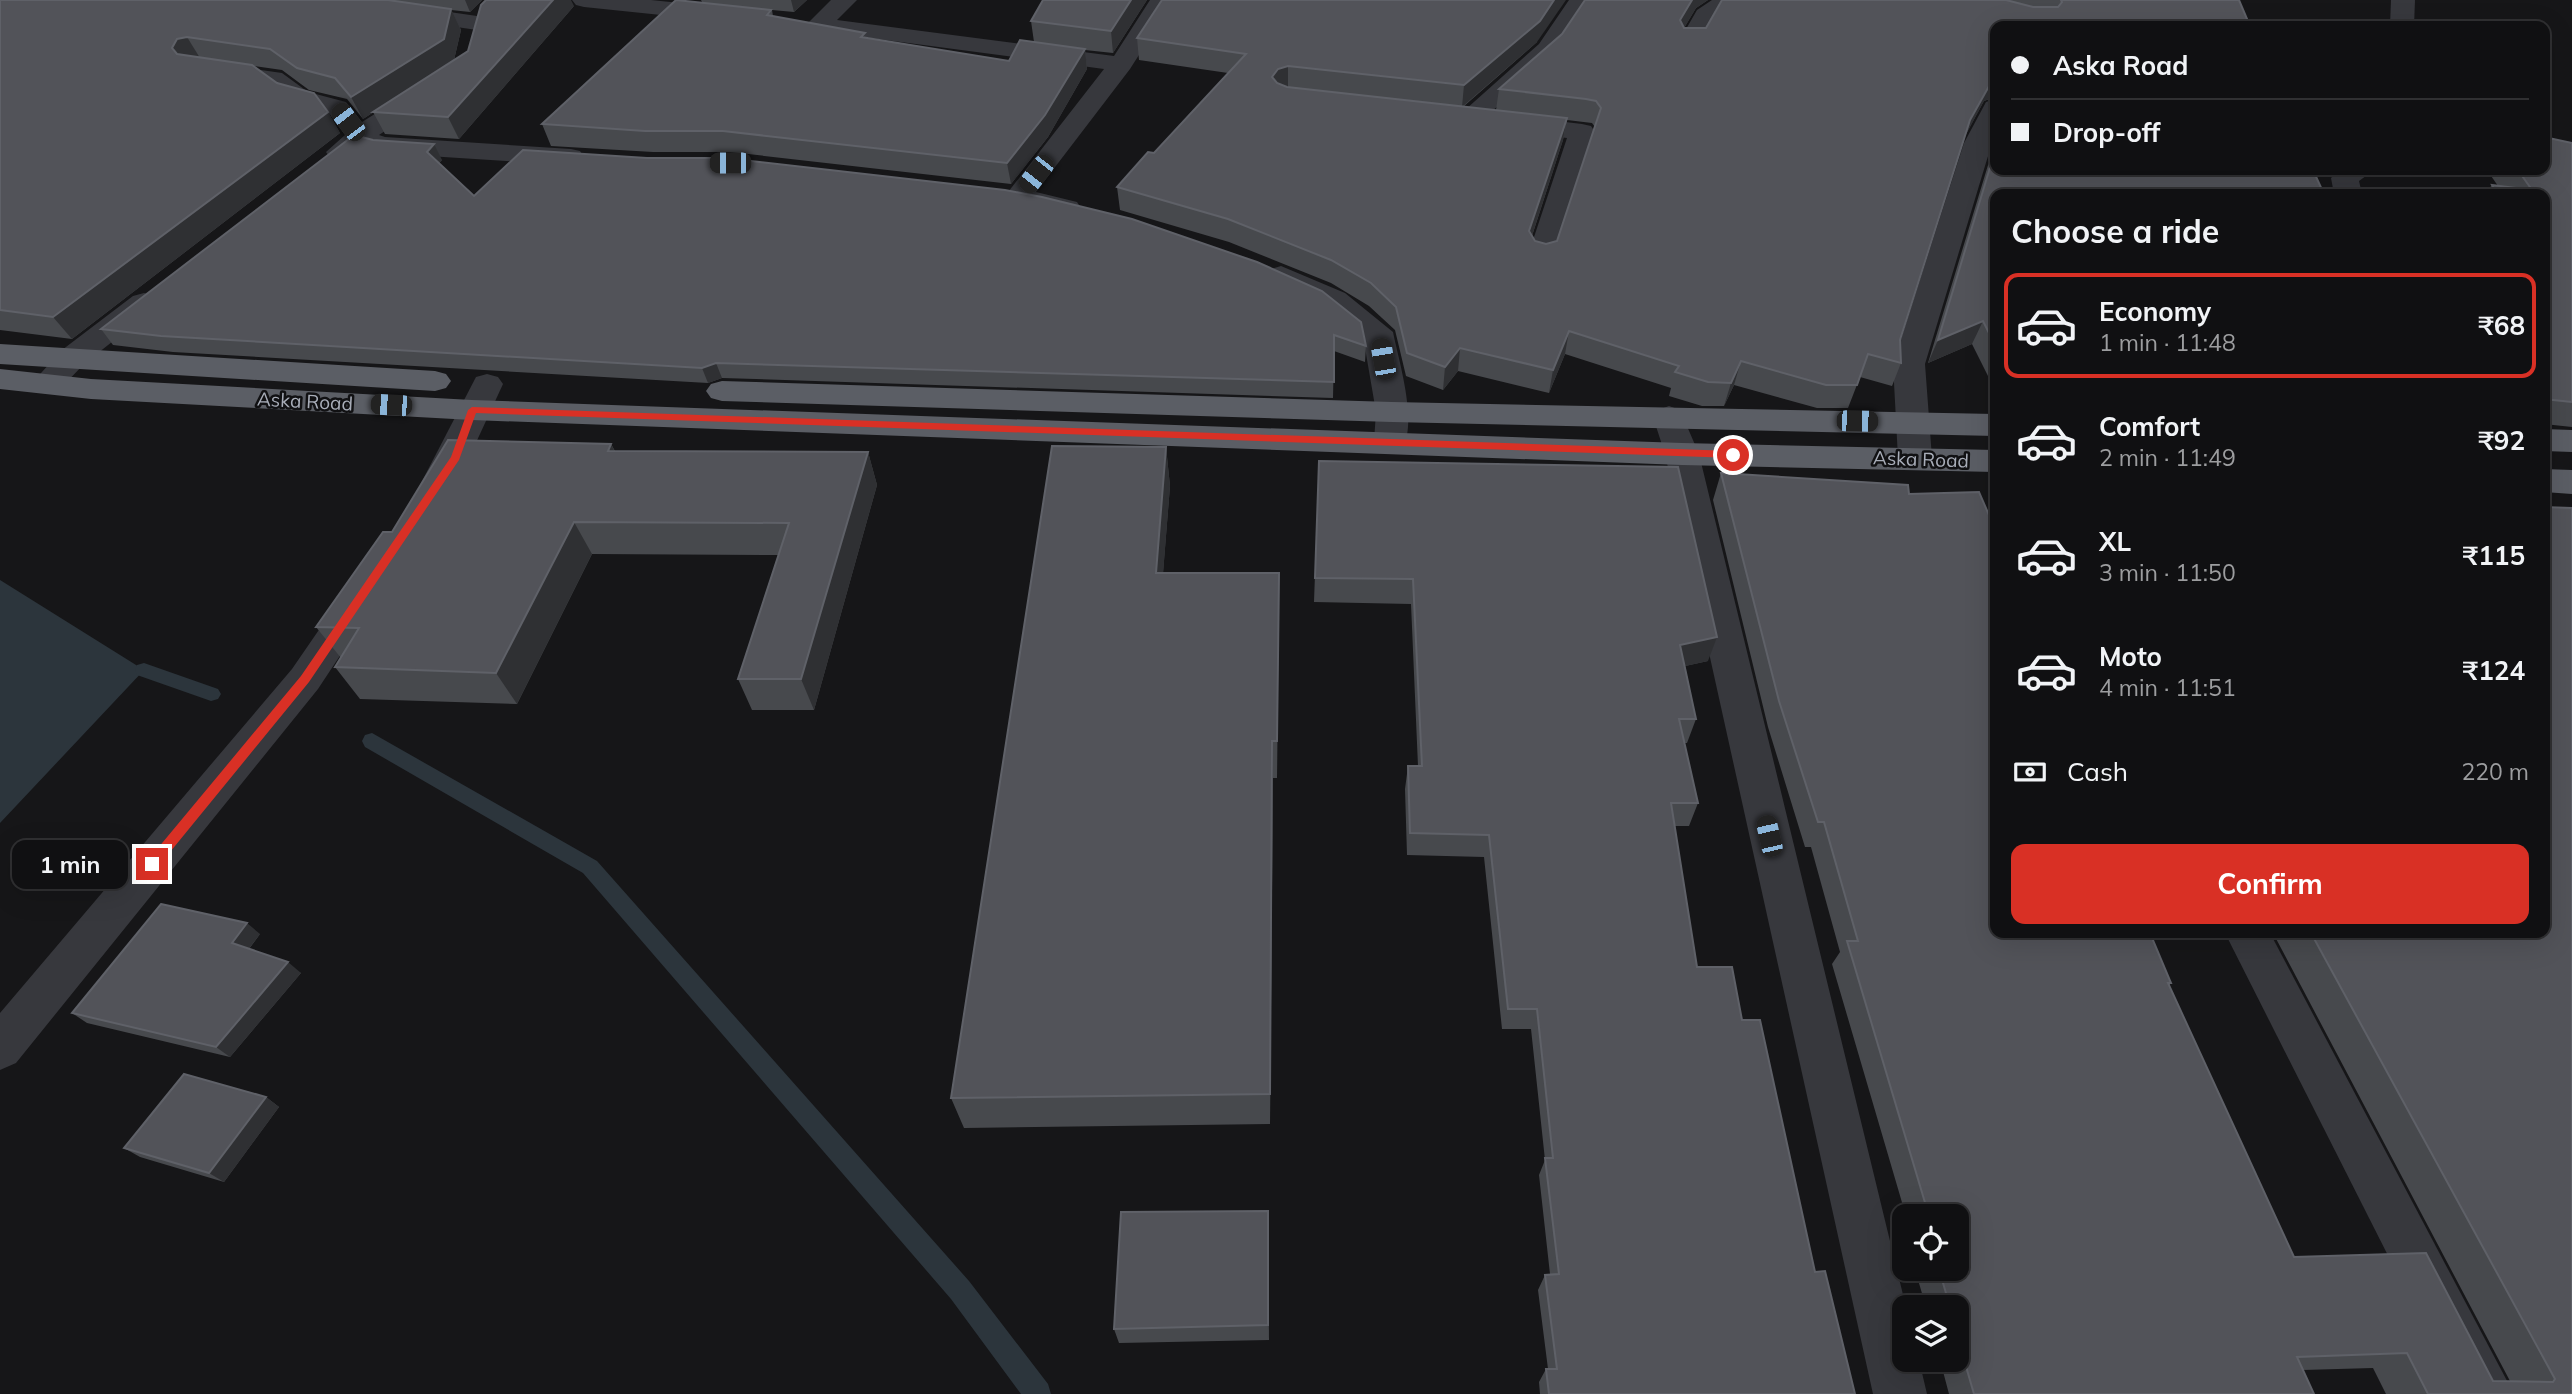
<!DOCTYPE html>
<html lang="en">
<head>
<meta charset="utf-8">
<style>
	:root { --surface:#101012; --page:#1e1e20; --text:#f1f3f6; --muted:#9c9d9f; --line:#303032; --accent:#d93025 }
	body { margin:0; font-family:Mulish,sans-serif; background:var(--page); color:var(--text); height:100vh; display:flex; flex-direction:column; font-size:26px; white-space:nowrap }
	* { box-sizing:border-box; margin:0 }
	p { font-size:23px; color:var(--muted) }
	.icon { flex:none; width:38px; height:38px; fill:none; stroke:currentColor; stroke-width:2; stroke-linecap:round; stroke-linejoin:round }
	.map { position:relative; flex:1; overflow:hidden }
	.details { position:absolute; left:1990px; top:189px; width:560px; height:749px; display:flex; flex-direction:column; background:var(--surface); border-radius:14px; box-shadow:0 7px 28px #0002,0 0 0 2px var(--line) }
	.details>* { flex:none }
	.hud { position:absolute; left:1990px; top:21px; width:560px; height:154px; border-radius:14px; box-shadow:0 7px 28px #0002,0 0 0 2px var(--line); display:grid; align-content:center; height:154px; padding:0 21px; background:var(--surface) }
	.controls { position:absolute; left:1892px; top:1204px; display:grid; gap:14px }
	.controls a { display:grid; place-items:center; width:77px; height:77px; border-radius:14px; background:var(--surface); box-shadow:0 7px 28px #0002,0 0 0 2px var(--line); font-size:35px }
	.end { position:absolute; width:32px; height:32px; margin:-16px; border:9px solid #d93025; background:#fff; box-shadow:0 0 0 4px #fff }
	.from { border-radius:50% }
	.bubble { position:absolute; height:49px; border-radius:14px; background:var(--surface); box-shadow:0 7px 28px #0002,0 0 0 2px var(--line); font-size:23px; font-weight:700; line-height:49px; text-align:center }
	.car { position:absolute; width:21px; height:42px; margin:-21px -10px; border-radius:9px; box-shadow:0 0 5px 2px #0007; background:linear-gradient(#222 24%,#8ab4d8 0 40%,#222 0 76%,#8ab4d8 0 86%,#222 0) }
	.hud b { display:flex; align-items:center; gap:24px; height:66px; font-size:26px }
	.hud b+b { border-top:2px solid var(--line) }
	.hud i { width:18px; height:18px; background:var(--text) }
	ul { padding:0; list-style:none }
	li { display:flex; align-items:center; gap:21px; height:105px; margin:0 14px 10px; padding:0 7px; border:4px solid transparent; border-radius:14px }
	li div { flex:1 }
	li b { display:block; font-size:26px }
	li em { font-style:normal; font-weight:700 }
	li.selected { border-color:var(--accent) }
	li>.icon { width:63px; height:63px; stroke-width:1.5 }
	h2 { padding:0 21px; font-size:32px; line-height:84px }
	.pay { display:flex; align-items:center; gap:18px; height:77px; padding:0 21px; font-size:26px }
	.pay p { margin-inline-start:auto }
	.action { display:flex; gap:14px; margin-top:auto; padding:14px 21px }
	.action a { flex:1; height:80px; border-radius:14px; background:var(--accent); color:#fff; font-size:28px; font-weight:700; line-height:80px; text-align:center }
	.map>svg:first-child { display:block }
	.water { fill:#2c353c }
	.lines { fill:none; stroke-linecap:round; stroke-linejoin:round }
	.stream { fill:#2c353c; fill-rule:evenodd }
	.minor { fill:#37383d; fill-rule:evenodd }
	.trunk { fill:#5b5e65; fill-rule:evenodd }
	.wall { fill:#47494d; fill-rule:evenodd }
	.shaded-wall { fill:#2f3033 }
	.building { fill:#525359; stroke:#5f6168; stroke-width:2 }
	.route { fill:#d93025 }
	.labels { text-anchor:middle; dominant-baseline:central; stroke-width:5; stroke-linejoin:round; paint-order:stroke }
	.street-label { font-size:19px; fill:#a8adb8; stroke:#111113 }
</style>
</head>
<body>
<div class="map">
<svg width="2572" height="1394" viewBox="0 0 2572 1394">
	<rect width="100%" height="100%" fill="#161618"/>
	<path class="water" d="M0,580L144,670L0,823Z"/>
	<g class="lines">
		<g class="stream">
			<path d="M144,663L218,689L221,694L218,699L211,701L137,675L135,670L137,665Z"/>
			<path d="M372,733L597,861L969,1281L1048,1384L1051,1394H1021L951,1299L583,873L365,747L362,741L365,735Z"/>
		</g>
		<g class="minor">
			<path d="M307,0H367L477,16L485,18L489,23L485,28L477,30L319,7L311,5Z"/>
			<path d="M572,0H651L719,7L727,9L731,14L727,19L719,21L584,7L576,5Z"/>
			<path d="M831,0H857L837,20L1114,56L1150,0H1174L1130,69L1036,192L1077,202L1081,208L1077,214L1067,216L1009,202L1005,196L1104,69L810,30L806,25Z"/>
			<path d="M1569,0H1593L1557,54L1490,113L1582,124L1591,126L1595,132L1556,255L1552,261L1542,264L1532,261L1528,255L1567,138L1469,126L1460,123L1456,118L1539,44Z"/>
			<path d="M1712,0H1739L1715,19L1699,48H1681L1678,43L1697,10Z"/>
			<path d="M2391,0H2415L2414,26H2390Z"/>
			<path d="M219,64L282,73L308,92L346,102L362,122L413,90H431L435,95L431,100L379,135L385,137L571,149L580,151L584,157L580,163L571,165L381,153L362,147L348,158H330L326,152L345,135L328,112L290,102L266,85L210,76L207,71L210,66Z"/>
			<path d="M1995,99V133L1925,364L1932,458L1927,466L1915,469L1903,466L1898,458L1893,364L1964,143L1986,102Z"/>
			<path d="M2340,170H2374L2359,181L2362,194H2334L2331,178Z"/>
			<path d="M1281,266L1345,293L1393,332C1399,362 1418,422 1402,449L1390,452L1378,449L1374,441L1376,412L1363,336L1323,305L1271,281L1266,275L1271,269Z"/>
			<path d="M144,293L155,296L159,302L155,308L84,364L58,391L47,394L36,391L31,384L62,350L133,296Z"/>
			<path d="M487,374L498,377L503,384L468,460L449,493L437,497L425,493L420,485L476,377Z"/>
			<path d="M1669,406L1680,410L1699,454L1906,1307L1904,1360H1919L1927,1394H1873L1665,454L1653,417L1658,410Z"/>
			<path d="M358,588L371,592L376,601L318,689L16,1063L0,1070V1013L292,669L345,592Z"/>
			<path d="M2225,933H2270L2514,1394H2458Z"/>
		</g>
		<g class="trunk">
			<path d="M0,344L435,371L446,374L451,381L446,388L435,391L0,364Z"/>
			<path d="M0,369L91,379L472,400L1682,443L1995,450V472L1682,465L472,420L91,399L0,389Z"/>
			<path d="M722,381L1392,402L1995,414V436L1392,422L722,401L711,398L706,391L711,384Z"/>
			<path d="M2544,429L2572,430V452L2544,451Z"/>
			<path d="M2544,469L2572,470V494L2544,492Z"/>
		</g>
	</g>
	<g class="wall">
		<path d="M0,0H482L470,12L451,10L461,30L454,60L574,6L459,139L385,134L373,112L421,81L363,119L347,99L309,90L282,70L254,66L277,83L328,112L340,133L72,339L0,330Z"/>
		<path d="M701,0H807L794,12L772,10L773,16L866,38L1009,61L1034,42L1031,21L1043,0H1147L1113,53L1085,50L1087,69L1048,137L1011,184L730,152H653L551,146L542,124L702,2Z"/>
		<path d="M1585,0H1708L1696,8L1684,28H1706L1722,0H2239L1995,26V97L1984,101L1966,134L1900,340L1901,363L1892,386L1860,377L1848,408H1817L1734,385L1724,406H1702L1669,396L1671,388L1565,354L1549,393L1458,371L1443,390L1406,376L1395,330L1369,306L1331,283L1229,242L1120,210L1117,187L1154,153L1228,73L1139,60L1137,38L1537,42L1463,107L1496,110L1499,89L1562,34ZM1567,120L1592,123L1595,127L1557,241L1546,244L1535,241L1532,236L1563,140Z"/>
		<path d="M373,140L442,160L439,163L474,196L1005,190L1366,346L1365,362L1334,351L1333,398L722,378L708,383L173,352L113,345L101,329Z"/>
		<path d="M1995,142V390L1972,344L1928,363Z"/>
		<path d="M2572,143V427L2544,424V194H2485L2492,185L2498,186L2487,170H2544Z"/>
		<path d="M611,444L615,451L868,452L877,485L814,710H752L738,679L778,555L592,554L517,704L360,699L335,667L341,658L316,627L392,532Z"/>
		<path d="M1166,447L1170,486L1163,573H1279L1277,778H1273L1270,1124L964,1128L951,1098Z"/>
		<path d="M1319,461L1708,661L1685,666L1696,719L1687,743H1684L1698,803L1689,826H1674L1697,967L1742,1020L1815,1272L1855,1394H1540L1539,1382L1546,1369H1548L1538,1290L1545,1275L1550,1274L1539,1175L1545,1160L1531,1029H1502L1484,857L1407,855L1405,789L1408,766H1418L1411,604L1314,602Z"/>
		<path d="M1721,473L1909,494L1995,529V933L2171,983L2169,986L2294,1257L2493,1381H2510L2273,933H2544L2572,508V1394H2386L2373,1368L2303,1370L2314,1394H1949L1940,1360H1956V1307H1926L1916,1273L1921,1269H1956V1216H1906L1832,964L1840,952L1811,847H1805L1768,727L1713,500Z"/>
		<path d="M260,934L249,949L301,973L230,1057L87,1023L72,1013Z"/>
		<path d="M266,1097L279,1107L224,1182L140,1157L124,1148Z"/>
		<path d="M1268,1211L1269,1340L1119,1343L1114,1329Z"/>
	</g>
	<g class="shaded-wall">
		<path d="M465,0H482L470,12Z"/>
		<path d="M553,0H571L574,6L459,139L448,117Z"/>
		<path d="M791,0H807L794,12Z"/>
		<path d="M1131,0H1147L1113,53L1111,31Z"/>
		<path d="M1554,0H1566L1537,42L1462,107L1464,85Z"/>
		<path d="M1692,0H1708L1696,8L1676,42L1680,20Z"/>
		<path d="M451,9L461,30L454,60L363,119L351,97Z"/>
		<path d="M187,37L200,58L186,69L172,48L177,39Z"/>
		<path d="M1085,49L1087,69L1048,137L1011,184L1007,163Z"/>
		<path d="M1288,66V88L1272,99V77L1278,69Z"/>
		<path d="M1995,78L1994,97L1984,101L1962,142L1970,120L1993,79Z"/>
		<path d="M328,112L340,133L72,339L53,317Z"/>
		<path d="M1567,118L1563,140L1526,254L1529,231Z"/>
		<path d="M434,144L442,160L435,167L427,152Z"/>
		<path d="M1983,321L1972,344L1928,363L1938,340Z"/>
		<path d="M1569,331L1565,354L1549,393L1553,370Z"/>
		<path d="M1460,348L1458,371L1443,390L1445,367Z"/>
		<path d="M1741,361L1734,385L1724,406L1731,383Z"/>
		<path d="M716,363L722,378L708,383L702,368Z"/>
		<path d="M611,444L627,476L608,451Z"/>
		<path d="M1166,447L1170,486L1160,612L1156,573Z"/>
		<path d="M868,452L877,485L814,710L801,679Z"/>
		<path d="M574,522L592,554L517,704L496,673Z"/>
		<path d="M1279,573V612L1277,778V741Z"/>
		<path d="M1717,637L1708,661L1672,669L1680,645Z"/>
		<path d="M1272,741L1273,778L1270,1124V1094Z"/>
		<path d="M247,923L260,934L245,954L232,943Z"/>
		<path d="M288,962L301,973L230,1057L216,1047Z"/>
		<path d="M266,1097L279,1107L224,1182L209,1173Z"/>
	</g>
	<g class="building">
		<path d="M0,0H388L451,9L444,39L351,97L335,78L297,68L270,49L187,37L177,39L172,48L177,54L252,65L277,83L314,93L328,112L53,317L0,310Z"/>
		<path d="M486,0H553L448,117L373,112L468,51L481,5Z"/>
		<path d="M676,0L771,10L767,15L865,33L861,37L1009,61L1020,40L1085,49L1045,115L1007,163L723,131H645L542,124Z"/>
		<path d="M1043,0H1131L1111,31L1031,21Z"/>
		<path d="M1162,0H1554L1540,21L1464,85L1288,66L1278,69L1272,77L1277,83L1287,87L1567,118L1529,231L1535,241L1546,244L1557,241L1601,108L1596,101L1586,99L1499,89L1562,34L1585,0H1692L1680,20L1684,28H1706L1722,0H2006L2033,7H2058L2062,2L2061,0H2239L2250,26H1995V78L1993,79L1970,120L1900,340L1901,363L1868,354L1857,385H1826L1741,361L1731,383L1708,382L1675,372L1679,366L1569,331L1553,370L1460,348L1445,367L1407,353L1396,307L1371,283L1331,260L1228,219L1117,187L1148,152L1154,153L1246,54L1137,38Z"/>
		<path d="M354,135L373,140L434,144L427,152L474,196L523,150L647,158H725L1005,190L1042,197L1132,219L1257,262L1322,291L1361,322L1366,346L1334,335V382L716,363L702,368L161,336L101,329Z"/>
		<path d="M2544,137L2572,143V402L2544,399V194H2497L2492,185L2532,190L2518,170H2544Z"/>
		<path d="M1995,151V170H2313L2324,194H1995V345L1983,321L1938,340Z"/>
		<path d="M448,440L611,444L608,451L868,452L801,679H738L789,523L574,522L496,673L335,667L359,628L316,627L383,532H392Z"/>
		<path d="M1052,446L1166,447L1156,573H1279L1277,741H1272L1270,1094L951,1098Z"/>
		<path d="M1319,461L1678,467L1717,637L1680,645L1696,719H1679L1698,803H1671L1697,967H1732L1742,1020H1760L1815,1272L1825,1271L1855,1394H1549L1546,1369H1557L1545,1275L1559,1274L1545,1158H1553L1537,1009H1508L1489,835L1410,833L1408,766H1422L1413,579L1315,578Z"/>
		<path d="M1721,473L1908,485L1909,494L1979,492L1995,529V545L1992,546L1995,553V933H2150L2171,983H2168L2294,1257L2426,1253L2493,1381L2553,1382L2555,1379L2311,933H2544V507L2572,508V1394H2428L2407,1353L2297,1357L2314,1394H1974L1956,1332V1307H1950L1939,1269H1956V1216H1929L1847,941H1858L1824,822H1818L1779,701Z"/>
		<path d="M161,904L247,923L232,943L288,962L216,1047L72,1013Z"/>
		<path d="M184,1074L266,1097L209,1173L124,1148Z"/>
		<path d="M1268,1211V1325L1114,1329L1121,1212Z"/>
	</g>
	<path class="route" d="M472,407L1733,451L1738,455L1733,458L476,413L459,460L309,682L157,868H148V860L301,676L451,457L468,410Z"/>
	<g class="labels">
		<g class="street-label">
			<text transform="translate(305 401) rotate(3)">Aska Road</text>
			<text transform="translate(1921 459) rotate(2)">Aska Road</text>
		</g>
	</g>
</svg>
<div class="controls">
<a><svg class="icon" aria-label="locate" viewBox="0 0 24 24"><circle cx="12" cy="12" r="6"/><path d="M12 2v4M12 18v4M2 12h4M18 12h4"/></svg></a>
<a><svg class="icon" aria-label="layers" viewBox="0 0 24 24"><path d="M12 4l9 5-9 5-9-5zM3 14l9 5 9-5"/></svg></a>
</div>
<i class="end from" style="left:1733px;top:455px"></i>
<i class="end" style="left:152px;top:864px"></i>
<div class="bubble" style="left:12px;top:840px;width:116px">1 min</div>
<i class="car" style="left:348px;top:122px;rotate:323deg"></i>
<i class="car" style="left:730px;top:163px;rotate:270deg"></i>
<i class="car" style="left:1036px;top:174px;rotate:218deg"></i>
<i class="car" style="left:1383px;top:359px;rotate:350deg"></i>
<i class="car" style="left:391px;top:405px;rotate:273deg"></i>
<i class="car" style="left:1857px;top:421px;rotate:91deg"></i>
<i class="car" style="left:1769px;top:836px;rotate:347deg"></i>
<div class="hud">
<b><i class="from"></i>Aska Road</b>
<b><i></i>Drop-off</b>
</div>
<section class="details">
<h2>Choose a ride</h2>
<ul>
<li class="selected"><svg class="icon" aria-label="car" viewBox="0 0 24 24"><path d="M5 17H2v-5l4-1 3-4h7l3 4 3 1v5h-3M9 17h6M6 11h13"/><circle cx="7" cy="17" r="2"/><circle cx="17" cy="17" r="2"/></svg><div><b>Economy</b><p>1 min · 11:48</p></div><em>₹68</em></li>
<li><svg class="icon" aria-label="car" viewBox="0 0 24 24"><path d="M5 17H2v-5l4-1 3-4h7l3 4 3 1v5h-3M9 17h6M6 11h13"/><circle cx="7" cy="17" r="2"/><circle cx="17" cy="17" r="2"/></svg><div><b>Comfort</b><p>2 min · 11:49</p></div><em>₹92</em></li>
<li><svg class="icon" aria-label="car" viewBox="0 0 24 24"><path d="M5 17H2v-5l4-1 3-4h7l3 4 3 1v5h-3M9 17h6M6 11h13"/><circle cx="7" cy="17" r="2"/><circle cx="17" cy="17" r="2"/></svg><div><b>XL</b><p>3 min · 11:50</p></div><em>₹115</em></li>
<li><svg class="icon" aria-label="car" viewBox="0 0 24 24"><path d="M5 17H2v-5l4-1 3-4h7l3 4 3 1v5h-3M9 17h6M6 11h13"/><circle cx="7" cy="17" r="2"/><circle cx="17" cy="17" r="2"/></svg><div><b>Moto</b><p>4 min · 11:51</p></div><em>₹124</em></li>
</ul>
<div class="pay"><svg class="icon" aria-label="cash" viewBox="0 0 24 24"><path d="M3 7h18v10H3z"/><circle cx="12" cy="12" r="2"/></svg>Cash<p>220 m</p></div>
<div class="action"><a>Confirm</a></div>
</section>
</div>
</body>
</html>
